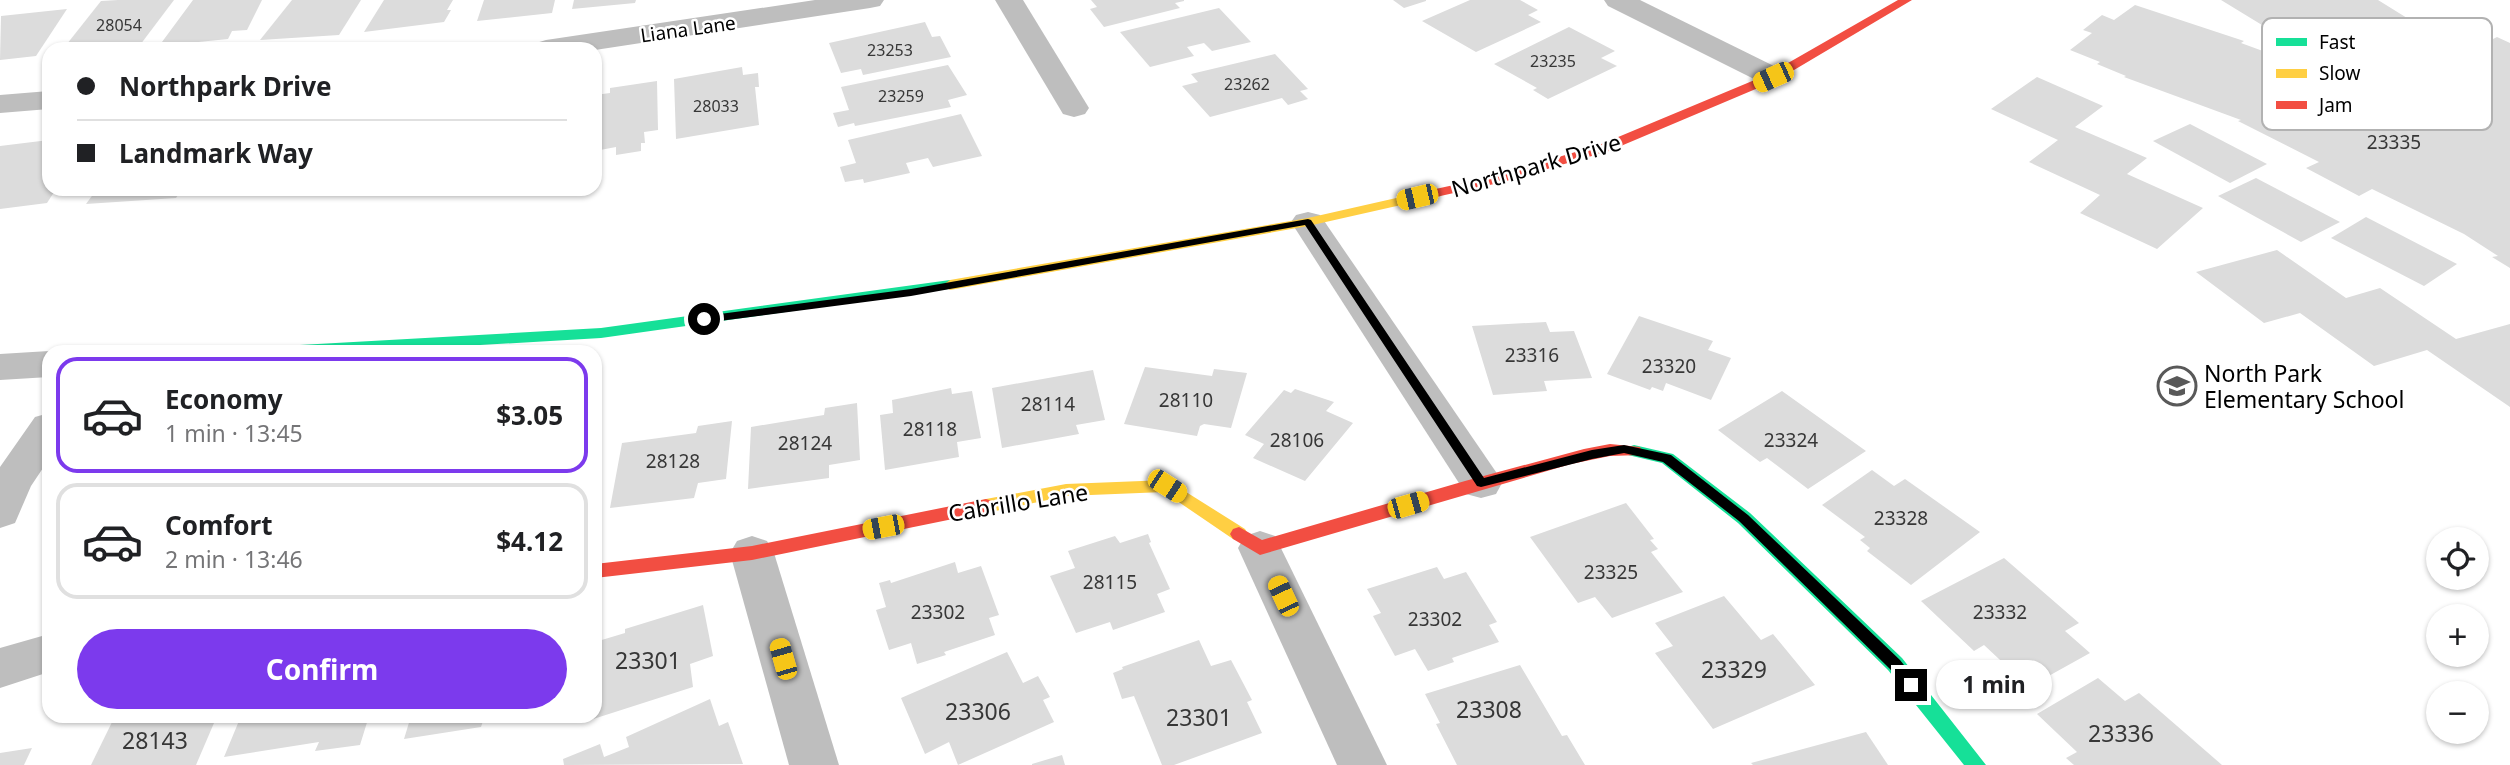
<!DOCTYPE html>
<html lang="en">
<head>
<meta charset="utf-8">
<style>
	:root { --surface:#fff; --page:#f6f6f6; --text:#202124; --muted:#757577; --line:#e0e0e0; --accent:#7c3aed }
	body { margin:0; font-family:"Noto Sans",sans-serif; background:var(--page); color:var(--text); height:100vh; display:flex; flex-direction:column; font-size:26px; white-space:nowrap }
	* { box-sizing:border-box; margin:0 }
	p { font-size:23px; color:var(--muted) }
	.icon { flex:none; width:38px; height:38px; fill:none; stroke:currentColor; stroke-width:2; stroke-linecap:round; stroke-linejoin:round }
	.map { position:relative; flex:1; overflow:hidden }
	.details { position:absolute; left:42px; top:345px; width:560px; height:378px; display:flex; flex-direction:column; background:var(--surface); border-radius:21px; box-shadow:0 2px 5px #0004 }
	.details>* { flex:none }
	.hud { position:absolute; left:42px; top:42px; width:560px; height:154px; border-radius:21px; box-shadow:0 2px 5px #0004; display:grid; align-content:center; height:154px; padding:0 35px; background:var(--surface) }
	.tools { position:absolute; left:2426px; top:527px; display:grid; gap:14px }
	.tools a { display:grid; place-items:center; width:63px; height:63px; border-radius:50%; background:var(--surface); box-shadow:0 2px 5px #0004; font-size:35px }
	.end { position:absolute; width:32px; height:32px; margin:-16px; border:9px solid #000; background:#fff; box-shadow:0 0 0 4px #fff }
	.from { border-radius:50% }
	.bubble { position:absolute; height:49px; border-radius:24px; background:var(--surface); box-shadow:0 2px 5px #0004; font-size:23px; font-weight:700; line-height:49px; text-align:center }
	.car { position:absolute; width:21px; height:42px; margin:-21px -10px; border-radius:9px; box-shadow:0 0 5px 2px #0007; background:linear-gradient(#f5c518 24%,#345 0 40%,#f5c518 0 76%,#345 0 86%,#f5c518 0) }
	.hud b { display:flex; align-items:center; gap:24px; height:66px; font-size:26px }
	.hud b+b { border-top:2px solid var(--line) }
	.hud i { width:18px; height:18px; background:var(--text) }
	ul { padding:12px 0 0; list-style:none }
	li { display:flex; align-items:center; gap:21px; height:116px; margin:0 14px 10px; padding:0 21px; border:4px solid var(--line); border-radius:21px }
	li div { flex:1 }
	li b { display:block; font-size:26px }
	li em { font-style:normal; font-weight:700 }
	li.on { border-color:var(--accent) }
	li>.icon { width:63px; height:63px; stroke-width:1.5 }
	.button { display:flex; gap:14px; margin-top:auto; padding:14px 35px }
	.button a { flex:1; height:80px; border-radius:42px; background:var(--accent); color:#fff; font-size:28px; font-weight:700; line-height:80px; text-align:center }
	.map>svg:first-child { display:block }
	.building { fill:#dcdcdc; fill-rule:evenodd }
	.lines { fill:none; stroke-linecap:round; stroke-linejoin:round }
	.street { fill:#bebebe; fill-rule:evenodd }
	.fast { fill:#16e098; fill-rule:evenodd }
	.slow { fill:#ffcf43; fill-rule:evenodd }
	.jam { fill:#f24e42; fill-rule:evenodd }
	.route { fill:#000 }
	.labels { text-anchor:middle; dominant-baseline:central; stroke-width:5; stroke-linejoin:round; paint-order:stroke }
	.far-number-label { font-size:16px; fill:#373737 }
	.far-street-label { font-size:19px; fill:#000; stroke:#fff }
	.number-label { font-size:19px; fill:#373737 }
	.street-label { font-size:23px; fill:#000; stroke:#fff }
	.poi-label { font-size:23px; fill:#000; stroke:#fff; text-anchor:start }
	.near-number-label { font-size:23px; fill:#373737 }
	.key { fill:#fff; stroke:#b2b2b2; stroke-width:2 }
	.key-label { font-size:19px; fill:#000 }
</style>
</head>
<body>
<div class="map">
<svg width="2510" height="765" viewBox="0 0 2510 765">
	<rect width="100%" height="100%" fill="#fff"/>
	<g class="building">
		<path d="M118,0H174L137,49H63L101,1Z"/>
		<path d="M193,0H262L247,30L232,31L228,39L159,46Z"/>
		<path d="M292,0H361L339,35L260,40Z"/>
		<path d="M384,0H453L447,10H451L444,22L364,32Z"/>
		<path d="M484,0H555L552,13L477,21Z"/>
		<path d="M574,0H636L635,3L572,9Z"/>
		<path d="M1091,0H1184V1L1175,3L1180,8L1104,27L1090,9L1097,7Z"/>
		<path d="M1393,0H1426V1L1404,8Z"/>
		<path d="M1470,0H1520L1538,10L1528,15L1541,22L1476,52L1422,21Z"/>
		<path d="M2221,0H2378L2428,31L2473,49L2497,37L2510,43V268L2492,257L2498,256L2464,234L2372,189L2359,196L2306,168L2319,162L2238,121L2241,120L2124,77L2126,76L2097,64L2100,62L2070,50L2092,33L2083,30L2102,15L2114,20L2135,5L2244,41L2241,43L2271,54L2269,57L2321,76L2347,69L2311,49L2308,50L2280,36ZM2403,74L2421,82L2395,95L2371,81Z"/>
		<path d="M1219,8L1251,42L1212,51L1204,43L1187,47L1194,56L1150,67L1120,32Z"/>
		<path d="M67,9L36,56L0,60L1,16Z"/>
		<path d="M925,22L932,37L940,36L951,57L863,75L861,69L841,73L829,43Z"/>
		<path d="M1569,27L1615,51L1601,58L1617,66L1548,99L1533,90L1537,88L1494,64Z"/>
		<path d="M1275,54L1308,89L1300,91L1308,99L1288,105L1282,98L1210,117L1182,86L1198,82L1191,74Z"/>
		<path d="M948,65L967,95L948,100L951,107L855,126L854,123L838,127L833,113L849,110L841,87Z"/>
		<path d="M742,67L743,75L758,73L759,87H755L759,125L676,139L674,79Z"/>
		<path d="M2037,77L2103,106L2075,127L2147,158L2127,174L2203,208L2157,249L2080,213L2100,195L2029,162L2058,140L1991,109Z"/>
		<path d="M657,81L658,130L644,132L645,143H641V151L616,155V147L595,151V95L610,93V88Z"/>
		<path d="M961,114L982,156L933,167L928,158L906,163L910,173L864,183L863,179L845,182L840,167L856,163L848,140Z"/>
		<path d="M2190,124L2267,164L2230,183L2153,141Z"/>
		<path d="M49,140V172L45,179L49,178V189H56L47,203L0,209V146Z"/>
		<path d="M2256,178L2340,222L2301,242L2218,196Z"/>
		<path d="M97,189H182L176,198L86,204Z"/>
		<path d="M202,189H252V191L198,195Z"/>
		<path d="M2366,217L2457,264L2424,286L2331,238Z"/>
		<path d="M2277,250L2346,298L2380,288L2456,339L2510,324V407L2427,350L2374,366L2300,313L2264,323L2196,272Z"/>
		<path d="M1639,316L1713,341L1708,350L1731,358L1711,400L1666,383L1663,391L1652,387L1650,390L1607,374Z"/>
		<path d="M1546,322L1550,332L1574,331L1592,378L1544,381L1547,391L1493,395L1472,326Z"/>
		<path d="M1145,367L1212,376L1214,369L1247,373L1231,428L1204,424L1200,426L1197,436L1124,424Z"/>
		<path d="M1093,370L1105,420L1076,425L1079,434L1002,448L992,388Z"/>
		<path d="M951,388L952,394L972,391L981,438L957,442L959,457L885,470L880,415L893,413L892,400Z"/>
		<path d="M1295,389L1334,402L1326,411L1353,423L1305,481L1253,458L1264,444L1245,435L1284,390L1291,393Z"/>
		<path d="M1782,391L1866,451L1808,489L1767,458L1760,462L1718,430Z"/>
		<path d="M857,403L860,460L829,465V478L748,489L751,427L824,415L825,408Z"/>
		<path d="M732,421L726,479L698,483L694,498L610,508L622,443L696,433L698,426Z"/>
		<path d="M1872,470L1894,486L1905,479L1980,532L1911,585L1867,551L1870,548L1860,540L1865,537L1822,505Z"/>
		<path d="M1626,503L1654,539L1650,540L1658,549L1651,552L1683,592L1612,618L1595,597L1578,603L1530,537Z"/>
		<path d="M1148,534L1151,542L1149,543L1170,589L1157,594L1165,612L1113,630L1110,622L1076,633L1050,576L1075,568L1068,551L1115,536L1120,543Z"/>
		<path d="M2004,558L2079,623L2065,631L2090,653L2029,687L1984,645L1974,651L1921,601Z"/>
		<path d="M955,562L958,573L981,566L999,615L989,618L995,635L944,652L946,655L917,664L911,643L889,650L876,610L886,607L879,583L890,580L891,583Z"/>
		<path d="M1437,567L1444,579L1466,572L1497,622L1489,625L1499,642L1452,658L1454,662L1428,671L1415,649L1395,656L1373,616L1381,613L1367,589Z"/>
		<path d="M1724,596L1761,640L1773,634L1815,685L1713,729L1655,653L1673,646L1655,623Z"/>
		<path d="M703,605L713,656L690,664L693,687L587,721V716H595V642L625,633V629Z"/>
		<path d="M1199,640L1211,666L1231,660L1252,700L1247,702L1262,733L1174,765H1162L1134,696L1122,699L1113,673L1123,669L1122,667Z"/>
		<path d="M1007,652L1023,683L1038,676L1050,697L1043,700L1054,722L958,765L949,742L925,754L901,698Z"/>
		<path d="M1520,665L1562,736L1567,735L1585,765H1457L1436,724L1440,723L1425,694Z"/>
		<path d="M2098,678L2125,701L2139,693L2222,765H2074L2066,758L2077,752L2037,714Z"/>
		<path d="M710,699L719,726L728,722L743,764L564,765L563,759L600,744L604,757L629,747L626,737Z"/>
		<path d="M115,716H217L196,765H91Z"/>
		<path d="M241,716H369L360,745L315,751L319,742L224,757Z"/>
		<path d="M411,716H489V717L484,718L481,727L404,739Z"/>
		<path d="M1866,732L1888,765H1753L1751,763Z"/>
		<path d="M32,748L24,765H0V753Z"/>
		<path d="M1062,755L1065,765H1032V764Z"/>
	</g>
	<g class="lines">
		<g class="street">
			<path d="M815,0H884L880,6L870,8L595,50L532,49L536,43L546,40Z"/>
			<path d="M995,0H1023L1089,108L1085,114L1074,117L1063,114Z"/>
			<path d="M1604,0H1640L1784,71L1788,77L1784,83L1773,86L1762,83L1608,6Z"/>
			<path d="M49,91V109L0,113V95Z"/>
			<path d="M1308,212L1320,215L1496,472L1502,483L1496,494L1481,498L1466,494L1291,222L1296,215Z"/>
			<path d="M49,351L52,352H49V377L0,380V354Z"/>
			<path d="M49,413V459L31,486L15,523L0,528V467L35,417Z"/>
			<path d="M1260,531L1275,536L1387,765H1337L1238,548L1245,536Z"/>
			<path d="M752,536L767,541L774,553L839,765H789L730,553L737,541Z"/>
			<path d="M49,634V672L0,688V648Z"/>
		</g>
		<g class="fast">
			<path d="M950,280L955,282L957,285L955,288L601,338L360,352H256L264,347L601,328Z"/>
			<path d="M1634,445L1673,454L1750,513L1902,658L1986,765H1964L1888,670L1738,523L1662,463L1628,455L1626,451L1628,447Z"/>
		</g>
		<g class="slow">
			<path d="M1436,189L1441,190L1443,193L1441,196L1308,226L950,290L943,285L950,280L1308,218Z"/>
			<path d="M1167,480L1245,529L1248,534L1245,539L1239,541L1233,539L1164,492L1066,496L986,513L980,511L977,506L980,501L986,499L1066,484Z"/>
		</g>
		<g class="jam">
			<path d="M1898,0H1912L1777,80L1609,151L1503,182L1436,197L1429,193L1431,190L1495,176L1599,145L1769,74Z"/>
			<path d="M1610,444L1640,447L1642,451L1640,455L1610,456L1571,464L1260,555L1233,539L1230,534L1233,529L1239,527L1262,540L1465,481L1584,449Z"/>
			<path d="M986,499L992,501L995,506L992,511L752,560L595,578V564L752,546Z"/>
		</g>
	</g>
	<path class="route" d="M1308,219L1311,220L1484,478L1592,450L1624,445L1671,455L1748,515L1900,660L1916,680V689H1906L1890,669L1739,521L1663,462L1624,453L1592,459L1481,487L1477,486L1305,225L911,296L704,323L699,319L704,316L911,289Z"/>
	<defs>
		<symbol id="school-ring" viewBox="-11 -11 22 22"><circle r="9.5" fill="#fff" stroke="#595959" stroke-width="1.5"/><path d="M0-5L7-2L0 1L-7-2ZM-4 1L0 2.5L4 1V4Q0 6-4 4Z" fill="#595959"/></symbol>
	</defs>
	<g fill-rule="evenodd">
		<use href="#school-ring" x="2155" y="364" width="44" height="44"/>
	</g>
	<g class="labels">
		<g class="far-number-label">
			<text x="119" y="25">28054</text>
			<text x="890" y="50">23253</text>
			<text x="1553" y="61">23235</text>
			<text x="1247" y="84">23262</text>
			<text x="901" y="96">23259</text>
			<text x="716" y="106">28033</text>
		</g>
		<g class="far-street-label">
			<text transform="translate(688 29) rotate(-8)">Liana Lane</text>
		</g>
		<g class="number-label">
			<text x="2394" y="142">23335</text>
			<text x="1532" y="355">23316</text>
			<text x="1669" y="366">23320</text>
			<text x="1186" y="400">28110</text>
			<text x="1048" y="404">28114</text>
			<text x="930" y="429">28118</text>
			<text x="1297" y="440">28106</text>
			<text x="1791" y="440">23324</text>
			<text x="805" y="443">28124</text>
			<text x="673" y="461">28128</text>
			<text x="1901" y="518">23328</text>
			<text x="1611" y="572">23325</text>
			<text x="1110" y="582">28115</text>
			<text x="938" y="612">23302</text>
			<text x="2000" y="612">23332</text>
			<text x="1435" y="619">23302</text>
		</g>
		<g class="street-label">
			<text transform="translate(1536 165) rotate(-16)">Northpark Drive</text>
			<text transform="translate(1018 502) rotate(-9)">Cabrillo Lane</text>
		</g>
		<g class="poi-label">
			<text x="2204" y="373">North Park<tspan x="2204" dy="26">Elementary School</tspan></text>
		</g>
		<g class="near-number-label">
			<text x="648" y="660">23301</text>
			<text x="1734" y="669">23329</text>
			<text x="1489" y="709">23308</text>
			<text x="978" y="711">23306</text>
			<text x="1199" y="717">23301</text>
			<text x="2121" y="733">23336</text>
			<text x="155" y="740">28143</text>
		</g>
	</g>
	<rect x="2262" y="18" width="230" height="112" rx="10" class="key"/>
	<rect x="2276" y="38" width="31" height="8" fill="#16e098"/>
	<rect x="2276" y="69" width="31" height="9" fill="#ffcf43"/>
	<rect x="2276" y="101" width="31" height="8" fill="#f24e42"/>
	<g class="key-label">
		<text x="2319" y="49">Fast</text>
		<text x="2319" y="80">Slow</text>
		<text x="2319" y="112">Jam</text>
	</g>
</svg>
<div class="tools">
<a><svg class="icon" aria-label="locate" viewBox="0 0 24 24"><circle cx="12" cy="12" r="6"/><path d="M12 2v4M12 18v4M2 12h4M18 12h4"/></svg></a>
<a>+</a>
<a>−</a>
</div>
<i class="end from" style="left:704px;top:319px"></i>
<i class="end" style="left:1911px;top:685px"></i>
<div class="bubble" style="left:1936px;top:660px;width:116px">1 min</div>
<i class="car" style="left:1773px;top:77px;rotate:246deg"></i>
<i class="car" style="left:1417px;top:197px;rotate:257deg"></i>
<i class="car" style="left:1167px;top:486px;rotate:123deg"></i>
<i class="car" style="left:1408px;top:505px;rotate:74deg"></i>
<i class="car" style="left:883px;top:527px;rotate:259deg"></i>
<i class="car" style="left:1283px;top:596px;rotate:335deg"></i>
<i class="car" style="left:783px;top:659px;rotate:344deg"></i>
<div class="hud">
<b><i class="from"></i>Northpark Drive</b>
<b><i></i>Landmark Way</b>
</div>
<section class="details">
<ul>
<li class="on"><svg class="icon" aria-label="car" viewBox="0 0 24 24"><path d="M5 17H2v-5l4-1 3-4h7l3 4 3 1v5h-3M9 17h6M6 11h13"/><circle cx="7" cy="17" r="2"/><circle cx="17" cy="17" r="2"/></svg><div><b>Economy</b><p>1 min · 13:45</p></div><em>$3.05</em></li>
<li><svg class="icon" aria-label="car" viewBox="0 0 24 24"><path d="M5 17H2v-5l4-1 3-4h7l3 4 3 1v5h-3M9 17h6M6 11h13"/><circle cx="7" cy="17" r="2"/><circle cx="17" cy="17" r="2"/></svg><div><b>Comfort</b><p>2 min · 13:46</p></div><em>$4.12</em></li>
</ul>
<div class="button"><a>Confirm</a></div>
</section>
</div>
</body>
</html>
